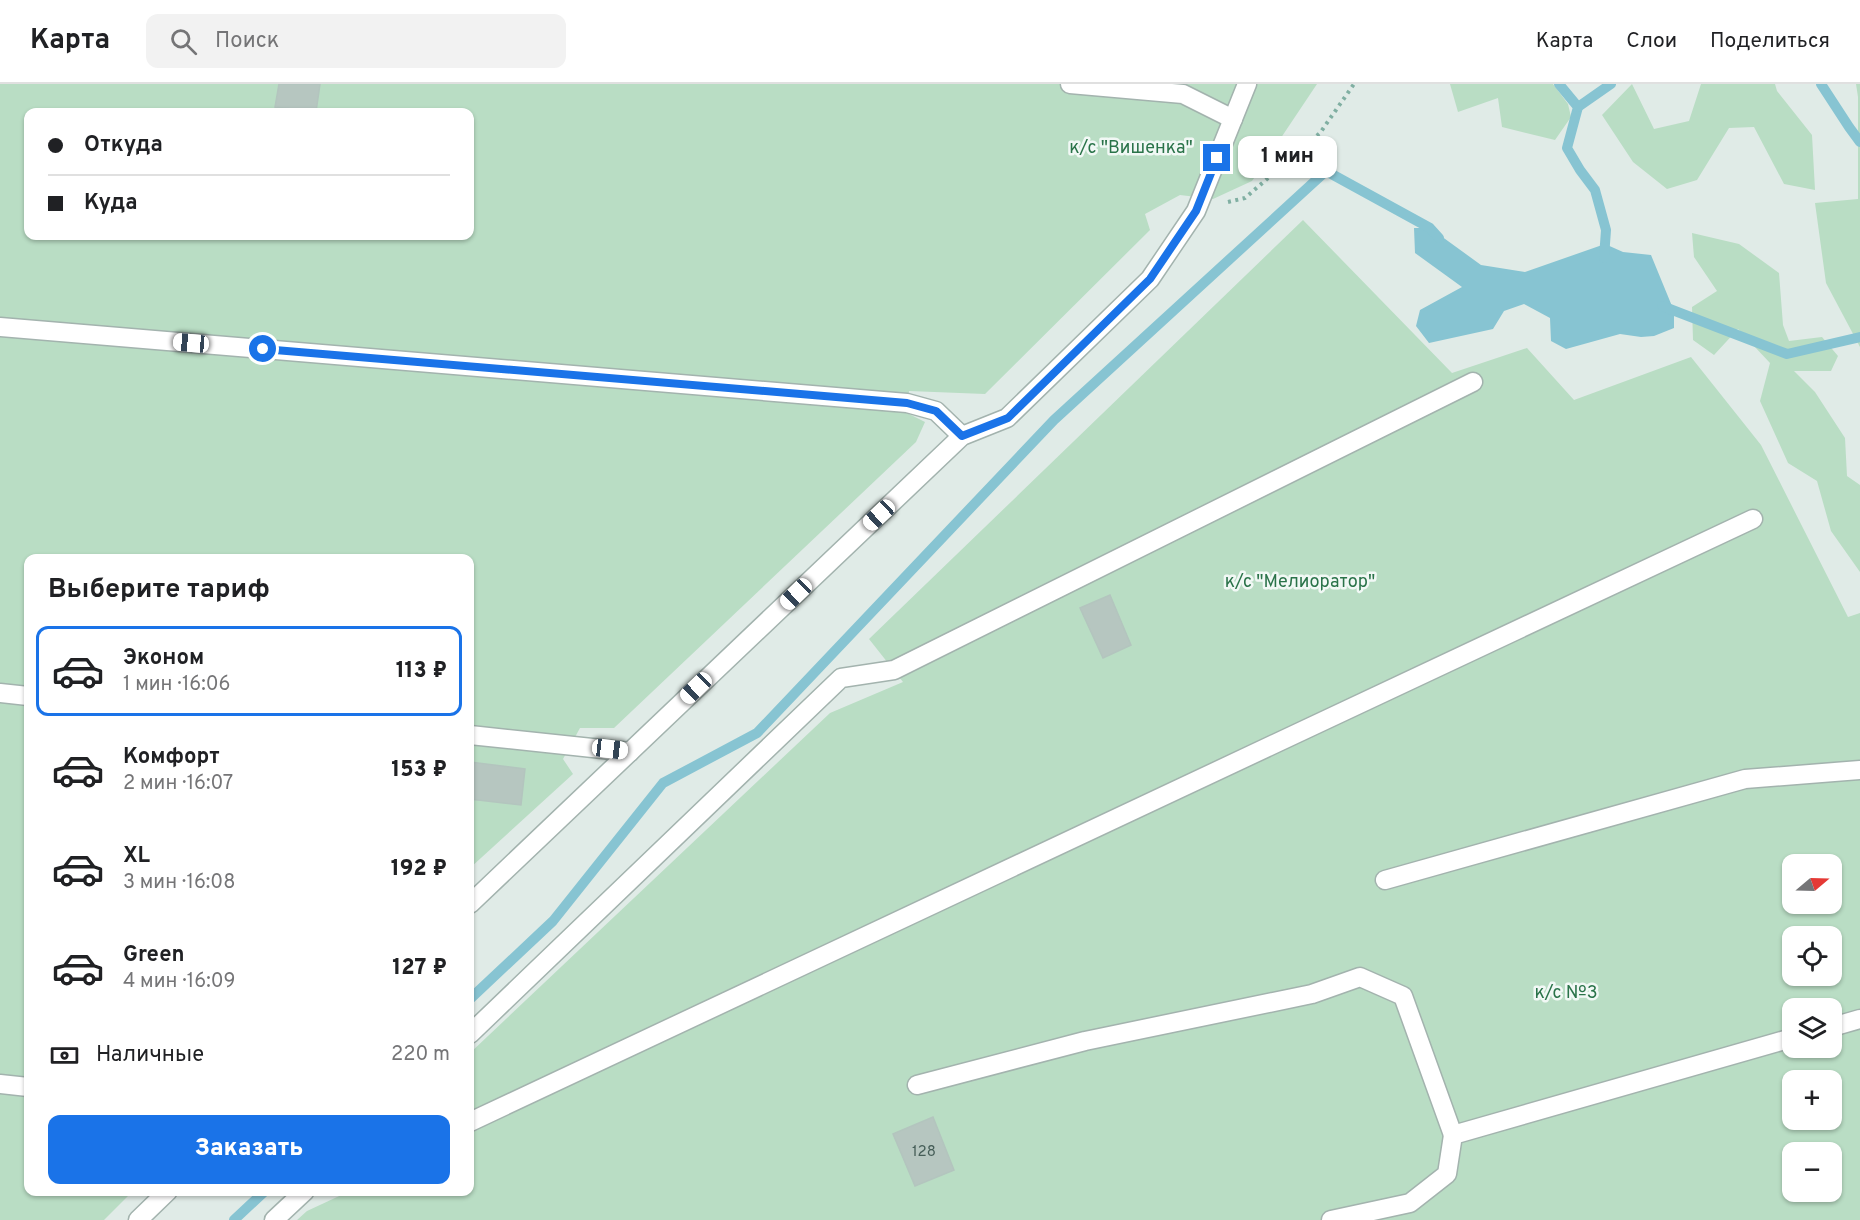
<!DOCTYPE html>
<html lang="ru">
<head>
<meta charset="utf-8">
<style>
	:root { --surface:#fff; --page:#f2f2f2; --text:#202124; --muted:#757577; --line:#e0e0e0; --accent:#1a73e8 }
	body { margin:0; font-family:Overpass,sans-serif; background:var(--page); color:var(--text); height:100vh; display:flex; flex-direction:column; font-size:22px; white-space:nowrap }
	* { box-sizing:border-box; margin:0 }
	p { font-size:20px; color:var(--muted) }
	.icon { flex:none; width:33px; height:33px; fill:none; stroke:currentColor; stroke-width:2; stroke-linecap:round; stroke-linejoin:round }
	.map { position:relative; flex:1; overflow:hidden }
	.sheet { position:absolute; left:24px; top:470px; width:450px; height:642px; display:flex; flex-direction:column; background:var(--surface); border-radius:12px; box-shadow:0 2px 4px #0004 }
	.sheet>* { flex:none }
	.hud { position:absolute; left:24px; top:24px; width:450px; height:132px; border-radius:12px; box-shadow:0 2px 4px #0004; display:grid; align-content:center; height:132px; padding:0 24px; background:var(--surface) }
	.needle { width:39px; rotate:71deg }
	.tools { position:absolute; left:1782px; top:770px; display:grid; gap:12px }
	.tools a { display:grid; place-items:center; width:60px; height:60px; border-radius:12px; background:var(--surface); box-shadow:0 2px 4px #0004; font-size:30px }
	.end { position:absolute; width:27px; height:27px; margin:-14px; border:8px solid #1a73e8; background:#fff; box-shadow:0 0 0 3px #fff }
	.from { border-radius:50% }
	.bubble { position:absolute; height:42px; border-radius:12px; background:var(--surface); box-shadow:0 2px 4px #0004; font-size:20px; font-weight:800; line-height:42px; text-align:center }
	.car { position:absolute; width:18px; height:36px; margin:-18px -9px; border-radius:8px; box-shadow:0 0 4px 2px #0007; background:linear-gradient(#fff 24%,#345 0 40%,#fff 0 76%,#345 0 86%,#fff 0) }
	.hud b { display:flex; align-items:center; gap:21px; height:57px; font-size:22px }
	.hud b+b { border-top:2px solid var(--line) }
	.hud i { width:15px; height:15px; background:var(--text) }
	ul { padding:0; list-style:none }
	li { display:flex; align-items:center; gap:18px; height:90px; margin:0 12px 9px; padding:0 12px; border:3px solid transparent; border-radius:12px }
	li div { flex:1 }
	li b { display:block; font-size:22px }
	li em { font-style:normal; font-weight:800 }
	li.active { border-color:var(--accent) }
	li>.icon { width:54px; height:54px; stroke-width:1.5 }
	h2 { padding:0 24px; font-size:27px; line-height:72px }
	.pay { display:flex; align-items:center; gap:15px; height:66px; padding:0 24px; font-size:22px }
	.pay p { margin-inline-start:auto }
	.cta { display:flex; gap:12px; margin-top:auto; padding:12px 24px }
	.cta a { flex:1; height:69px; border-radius:12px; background:var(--accent); color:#fff; font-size:24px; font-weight:800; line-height:69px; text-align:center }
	header { display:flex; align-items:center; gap:36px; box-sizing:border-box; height:84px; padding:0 30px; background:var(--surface); border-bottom:2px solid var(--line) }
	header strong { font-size:28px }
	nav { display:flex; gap:33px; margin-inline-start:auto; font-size:21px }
	.search { width:420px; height:54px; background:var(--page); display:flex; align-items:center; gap:15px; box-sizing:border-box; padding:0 21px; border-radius:12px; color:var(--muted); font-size:22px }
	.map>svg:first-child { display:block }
	.green { fill:#b9ddc4; fill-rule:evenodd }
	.water { fill:#87c4d2 }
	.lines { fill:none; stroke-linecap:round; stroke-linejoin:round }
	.stream { stroke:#87c4d2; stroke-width:10 }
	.building { fill:#b6c6c0; stroke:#b3c5be; stroke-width:1.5 }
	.lane-casing { stroke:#a3b3ae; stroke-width:21 }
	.path { stroke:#80afa2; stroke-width:4; stroke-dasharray:3 4.5; stroke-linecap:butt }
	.lane { stroke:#fff; stroke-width:18 }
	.route { stroke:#1a73e8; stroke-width:8 }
	.labels { text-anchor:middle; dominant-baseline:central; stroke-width:5; stroke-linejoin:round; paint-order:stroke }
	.number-label { font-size:15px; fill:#465e58 }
	.park-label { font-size:18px; fill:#2a7349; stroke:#f1f8f5 }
</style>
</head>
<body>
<header>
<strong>Карта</strong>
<div class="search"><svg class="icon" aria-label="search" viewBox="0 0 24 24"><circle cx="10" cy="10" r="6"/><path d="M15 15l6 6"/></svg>Поиск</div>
<nav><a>Карта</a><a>Слои</a><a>Поделиться</a></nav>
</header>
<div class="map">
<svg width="1860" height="1136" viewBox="0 0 1860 1136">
	<rect width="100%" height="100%" fill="#e0ebe7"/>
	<g class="green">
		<path d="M0,0H1317L1252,97L1213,115L1180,111L1145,130L1150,146L985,310L909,307L907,329L925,338L916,358L614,644H580L563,675L573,690L470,784V474H28V1107H133L104,1136H0ZM28,28H470V152H28Z"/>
		<path d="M1450,0H1553L1568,20L1571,33L1555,56L1502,43L1498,14L1458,28Z"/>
		<path d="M1632,0L1654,45L1689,37L1701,0H1775L1777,7L1812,51L1815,106L1784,100L1754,43L1729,44L1697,96L1667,105L1633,78L1602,31Z"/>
		<path d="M1856,0H1860V263L1826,199L1815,119L1858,115V13Z"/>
		<path d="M1303,136L1452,289L1527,264L1574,316L1691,273L1761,361L1848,533L1860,529V1136H297L307,1127L350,1107H470V969L830,629L903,598L869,555ZM1792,780H1832V819H1792ZM1792,852H1832V891H1792ZM1792,924H1832V963H1792ZM1792,996H1832V1035H1792ZM1792,1068H1832V1107H1792Z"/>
		<path d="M1692,149L1739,160L1779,189L1783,241L1789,257L1822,253L1838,272L1831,287H1794L1815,308L1845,354L1847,392L1860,401V488L1831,447L1817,397L1788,379L1760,317L1770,279L1738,245L1714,271L1693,256L1692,223L1717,207L1694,173Z"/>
	</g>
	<path class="water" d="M1414,144H1430L1481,181L1525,188L1605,160L1623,168L1651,171L1674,227V244L1654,252L1641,253L1620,250L1566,265L1551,257L1550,234L1524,220L1504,227L1493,245L1429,259L1416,242L1420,226L1462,203L1415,169Z"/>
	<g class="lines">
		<g class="stream">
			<path d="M1559,0L1578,23L1567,64L1580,86L1595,106L1606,146L1604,174"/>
			<path d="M1821,0L1849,43L1860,58"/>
			<path d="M1578,23L1611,0"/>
			<path d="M1662,222L1787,270L1860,253"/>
			<path d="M470,915L553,837L663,699L757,649L1054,336L1326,87L1430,144L1439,154"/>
			<path d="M234,1136L265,1107"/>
		</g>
	</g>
	<g class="building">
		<path d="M279,0H320L316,28L275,23Z"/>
		<path d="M1110,511L1131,561L1103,574L1080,524Z"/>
		<path d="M470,678L525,685L521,721L470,715Z"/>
		<path d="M933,1033L954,1086L915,1102L893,1050Z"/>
	</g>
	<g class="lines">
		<defs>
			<g id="lane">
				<path d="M1070,0L1183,10L1233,35"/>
				<path d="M0,243L907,319L936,327L962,352"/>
				<path d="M0,609L28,612"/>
				<path d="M470,651L630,668"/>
				<path d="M1385,796L1745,695L1860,686"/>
				<path d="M470,820L962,352L1007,334L1150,195L1196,127L1247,0"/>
				<path d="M1832,943L1860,935"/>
				<path d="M470,950L841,594L894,586L1473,298"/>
				<path d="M0,1000L28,1003"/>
				<path d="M917,1001L1085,957L1312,910L1360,893L1403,912L1453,1051"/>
				<path d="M470,1038L1753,435"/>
				<path d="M138,1136L168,1107"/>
				<path d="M274,1136L305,1107"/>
				<path d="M1331,1136L1410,1119L1447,1090L1453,1051L1792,954"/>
			</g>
		</defs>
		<use href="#lane" class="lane-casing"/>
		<path class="path" d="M1228,118L1245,114L1320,49L1354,0"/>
		<use href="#lane" class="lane"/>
	</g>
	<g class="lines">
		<path class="route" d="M263,265L907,319L936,327L962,352L1008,334L1150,195L1196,127L1217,74"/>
	</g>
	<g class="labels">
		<g class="number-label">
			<text x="924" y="1068">128</text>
		</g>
		<g class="park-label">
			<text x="1131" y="64">к/с "Вишенка"</text>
			<text x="1300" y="498">к/с "Мелиоратор"</text>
			<text x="1566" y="909">к/с №3</text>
		</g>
	</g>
</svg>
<div class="tools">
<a><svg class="needle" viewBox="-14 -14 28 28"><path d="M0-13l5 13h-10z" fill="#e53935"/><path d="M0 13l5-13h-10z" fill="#757577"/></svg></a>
<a><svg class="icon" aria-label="locate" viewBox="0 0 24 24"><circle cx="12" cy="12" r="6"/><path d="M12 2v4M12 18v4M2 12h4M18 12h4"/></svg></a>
<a><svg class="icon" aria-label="layers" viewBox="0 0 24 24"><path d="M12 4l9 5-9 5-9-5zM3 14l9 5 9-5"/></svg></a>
<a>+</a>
<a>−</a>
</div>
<i class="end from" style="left:263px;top:265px"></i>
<i class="end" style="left:1217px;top:74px"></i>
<div class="bubble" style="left:1238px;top:52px;width:99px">1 мин</div>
<i class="car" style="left:191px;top:259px;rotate:275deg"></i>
<i class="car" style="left:879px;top:431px;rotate:227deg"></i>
<i class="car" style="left:796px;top:510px;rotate:226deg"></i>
<i class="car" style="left:696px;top:604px;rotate:226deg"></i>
<i class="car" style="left:610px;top:665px;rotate:97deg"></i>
<div class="hud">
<b><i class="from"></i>Откуда</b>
<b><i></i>Куда</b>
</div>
<section class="sheet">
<h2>Выберите тариф</h2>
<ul>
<li class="active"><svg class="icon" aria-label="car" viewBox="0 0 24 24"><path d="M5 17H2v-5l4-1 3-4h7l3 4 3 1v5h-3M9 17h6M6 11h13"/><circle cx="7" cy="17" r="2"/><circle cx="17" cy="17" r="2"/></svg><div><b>Эконом</b><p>1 мин · 16:06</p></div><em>113 ₽</em></li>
<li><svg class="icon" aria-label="car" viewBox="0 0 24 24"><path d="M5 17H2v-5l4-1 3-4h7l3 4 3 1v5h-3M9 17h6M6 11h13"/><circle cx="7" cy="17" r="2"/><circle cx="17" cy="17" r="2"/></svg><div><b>Комфорт</b><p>2 мин · 16:07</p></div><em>153 ₽</em></li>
<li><svg class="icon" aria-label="car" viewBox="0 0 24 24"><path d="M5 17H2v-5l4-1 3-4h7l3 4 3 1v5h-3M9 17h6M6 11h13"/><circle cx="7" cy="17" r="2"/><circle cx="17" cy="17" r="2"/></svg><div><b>XL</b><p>3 мин · 16:08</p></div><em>192 ₽</em></li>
<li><svg class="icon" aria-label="car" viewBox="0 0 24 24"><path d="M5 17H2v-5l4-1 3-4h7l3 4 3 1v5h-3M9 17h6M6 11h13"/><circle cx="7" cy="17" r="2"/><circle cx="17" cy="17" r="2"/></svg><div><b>Green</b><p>4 мин · 16:09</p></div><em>127 ₽</em></li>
</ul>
<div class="pay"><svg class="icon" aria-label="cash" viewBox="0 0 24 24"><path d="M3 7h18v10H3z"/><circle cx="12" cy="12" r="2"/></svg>Наличные<p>220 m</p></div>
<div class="cta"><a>Заказать</a></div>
</section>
</div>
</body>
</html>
